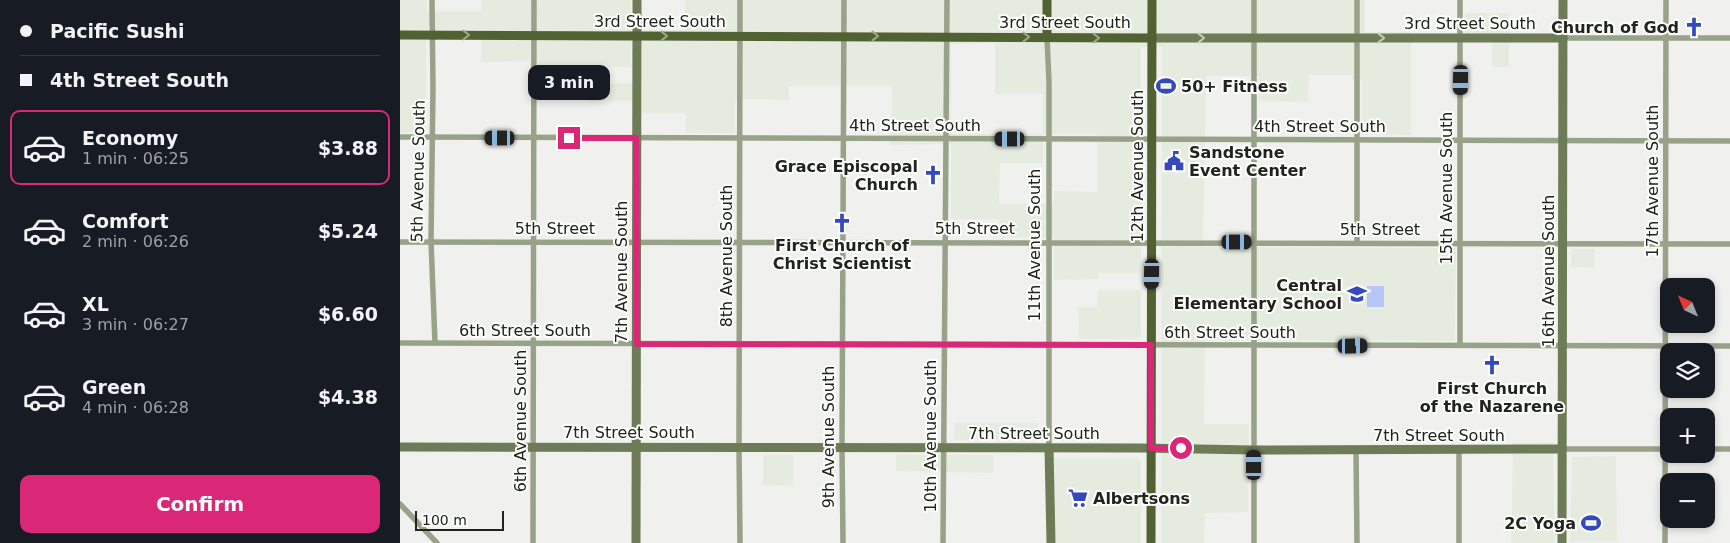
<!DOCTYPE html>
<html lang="en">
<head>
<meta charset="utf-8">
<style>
	:root { --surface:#171b24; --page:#20242c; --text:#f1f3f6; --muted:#9ea1a6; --line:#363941; --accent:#db2777 }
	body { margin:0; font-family:"DejaVu Sans",sans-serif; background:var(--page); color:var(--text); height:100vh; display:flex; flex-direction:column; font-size:19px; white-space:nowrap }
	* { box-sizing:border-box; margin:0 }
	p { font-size:16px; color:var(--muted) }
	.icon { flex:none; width:28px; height:28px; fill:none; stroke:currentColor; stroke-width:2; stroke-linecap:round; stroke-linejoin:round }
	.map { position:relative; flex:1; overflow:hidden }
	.details { display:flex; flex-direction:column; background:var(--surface); width:400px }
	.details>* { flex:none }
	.top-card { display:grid; align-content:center; height:110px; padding:0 20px; background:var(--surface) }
	.needle { width:32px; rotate:317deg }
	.buttons { position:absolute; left:1260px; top:278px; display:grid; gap:10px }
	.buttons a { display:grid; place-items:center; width:55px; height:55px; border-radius:10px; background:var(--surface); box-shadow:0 2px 8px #0003; font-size:25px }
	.scale { position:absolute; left:15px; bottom:12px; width:89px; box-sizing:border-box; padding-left:5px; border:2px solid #222221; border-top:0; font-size:14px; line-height:18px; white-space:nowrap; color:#222221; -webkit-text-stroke:4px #fdfffb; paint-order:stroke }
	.end { position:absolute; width:22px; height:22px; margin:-11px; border:6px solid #db2777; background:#fff; box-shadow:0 0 0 2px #fff }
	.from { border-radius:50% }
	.bubble { position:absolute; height:35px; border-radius:10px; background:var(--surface); box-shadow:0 2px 8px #0003; font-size:16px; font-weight:800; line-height:35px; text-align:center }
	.car { position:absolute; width:15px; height:30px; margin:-15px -8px; border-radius:6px; box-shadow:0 0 4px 1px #0007; background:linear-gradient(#222 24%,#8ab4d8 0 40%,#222 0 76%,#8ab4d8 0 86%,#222 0) }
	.top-card b { display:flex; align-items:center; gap:18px; height:48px; font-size:19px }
	.top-card b+b { border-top:1px solid var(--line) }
	.top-card i { width:12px; height:12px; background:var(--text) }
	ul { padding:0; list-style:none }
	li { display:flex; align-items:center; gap:15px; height:75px; margin:0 10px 8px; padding:0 10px; border:2px solid transparent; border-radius:10px }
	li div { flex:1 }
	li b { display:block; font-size:19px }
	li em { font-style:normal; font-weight:800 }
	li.on { border-color:var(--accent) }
	li>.icon { width:45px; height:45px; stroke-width:1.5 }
	.primary-button { display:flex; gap:10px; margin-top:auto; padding:10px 20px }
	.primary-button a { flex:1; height:58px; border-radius:10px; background:var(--accent); color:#fff; font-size:20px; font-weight:800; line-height:58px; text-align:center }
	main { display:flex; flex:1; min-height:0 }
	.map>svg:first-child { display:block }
	.built { fill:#e6ebe0; fill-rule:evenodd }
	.green { fill:#b6c6f7 }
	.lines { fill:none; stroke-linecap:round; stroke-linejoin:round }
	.street { stroke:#98a288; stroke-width:5.5 }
	.secondary { stroke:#6d7c56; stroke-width:9 }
	.primary { stroke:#506132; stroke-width:9 }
	.oneway { stroke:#9ea88c }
	.oneway2 { stroke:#c3cbb9 }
	.route { stroke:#db2777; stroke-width:6 }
	.labels { text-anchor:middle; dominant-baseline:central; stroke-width:4; stroke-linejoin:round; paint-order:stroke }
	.street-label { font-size:16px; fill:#222221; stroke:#fdfffb }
	.poi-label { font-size:16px; font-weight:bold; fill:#222221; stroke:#fdfffb; text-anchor:end }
</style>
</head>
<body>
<main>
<section class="details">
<div class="top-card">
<b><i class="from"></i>Pacific Sushi</b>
<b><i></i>4th Street South</b>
</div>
<ul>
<li class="on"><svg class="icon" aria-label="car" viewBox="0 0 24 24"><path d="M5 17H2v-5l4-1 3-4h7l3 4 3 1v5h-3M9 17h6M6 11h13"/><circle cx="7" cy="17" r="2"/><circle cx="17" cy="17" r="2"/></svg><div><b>Economy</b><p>1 min · 06:25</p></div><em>$3.88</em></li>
<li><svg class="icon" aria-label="car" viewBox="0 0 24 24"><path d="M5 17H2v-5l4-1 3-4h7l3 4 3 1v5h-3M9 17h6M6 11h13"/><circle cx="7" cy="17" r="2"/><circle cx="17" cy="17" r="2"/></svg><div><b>Comfort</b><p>2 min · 06:26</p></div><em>$5.24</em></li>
<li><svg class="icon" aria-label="car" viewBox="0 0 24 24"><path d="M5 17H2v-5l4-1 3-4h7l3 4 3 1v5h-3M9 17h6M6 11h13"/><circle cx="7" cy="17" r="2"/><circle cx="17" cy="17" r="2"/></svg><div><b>XL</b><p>3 min · 06:27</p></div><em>$6.60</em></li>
<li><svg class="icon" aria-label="car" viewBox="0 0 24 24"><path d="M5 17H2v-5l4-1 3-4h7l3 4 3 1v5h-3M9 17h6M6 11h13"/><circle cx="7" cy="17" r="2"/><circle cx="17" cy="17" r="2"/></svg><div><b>Green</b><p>4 min · 06:28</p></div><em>$4.38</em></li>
</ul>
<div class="primary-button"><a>Confirm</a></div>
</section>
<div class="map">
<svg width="1330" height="543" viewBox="0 0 1330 543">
	<rect width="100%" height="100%" fill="#f0f1ee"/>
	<g class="built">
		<path d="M0,0H27V11H81V0H231V67L183,66V85H139V61L81,62V30H26V133H0Z"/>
		<path d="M285,0H965V32H1011V135L962,134V80L952,79V75H909L908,102L859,101V76H806L803,247L1056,248L1055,341L805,340L804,424H849L848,512L805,513L804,543H761L762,47H741V273H698V279L654,280V238L599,237V219H551V144L491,145L492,86H389V100L335,99V133H286V113H242V30H285ZM595,43V94H643V134H551V44ZM643,134H697V192L654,191L653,204H599L600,163H643Z"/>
		<path d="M1065,13H1109V67H1092V35L1065,34Z"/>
		<path d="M232,83V101H187V84Z"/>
		<path d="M1171,249H1194L1195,268L1171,267Z"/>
		<path d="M698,290H741V335L739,338L736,339H679L678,307H697Z"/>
		<path d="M555,423H638V439L554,440Z"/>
		<path d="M1153,442L1155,543H1111L1113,443Z"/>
		<path d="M363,455H393V486L363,485Z"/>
		<path d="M496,455H593V473L496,471Z"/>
		<path d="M1216,456L1217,542H1170L1172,457Z"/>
		<path d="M653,458H737L741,462V543H653Z"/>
	</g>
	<rect class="green" x="967" y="286" width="17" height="21"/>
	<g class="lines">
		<g class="street">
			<path d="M32,0L33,88L31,241L35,343"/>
			<path d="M340,0L339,447L340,543"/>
			<path d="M957,0V243"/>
			<path d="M647,37L649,82V448"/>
			<path d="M1163,38H1330"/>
			<path d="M0,137L1330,141"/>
			<path d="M0,242L1330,244"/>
			<path d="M0,343L1330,346"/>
			<path d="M1060,345V0"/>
			<path d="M1162,449H1269"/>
			<path d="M1306,449H1330"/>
			<path d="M956,450L957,543"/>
			<path d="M1059,450V543"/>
			<path d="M0,504L37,543"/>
			<path d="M133,543L134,0"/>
			<path d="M443,543L442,448L444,0"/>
			<path d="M543,543L547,0"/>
			<path d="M854,543V0"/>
			<path d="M1265,543L1266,0"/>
		</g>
		<g class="secondary">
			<path d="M752,38H1163"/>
			<path d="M0,447L741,448L854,450L1162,449"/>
			<path d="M649,448L651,543"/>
			<path d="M236,543L237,0"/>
			<path d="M1162,543L1163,0"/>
		</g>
		<g class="primary">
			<path d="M647,0V37"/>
			<path d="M0,35L752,38"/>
			<path d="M751,543L752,0"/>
		</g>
	</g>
	<defs><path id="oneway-chevron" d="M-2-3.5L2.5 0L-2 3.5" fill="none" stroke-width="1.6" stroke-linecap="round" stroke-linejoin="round" transform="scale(1.25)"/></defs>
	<g class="oneway">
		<use href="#oneway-chevron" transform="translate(66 35)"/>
		<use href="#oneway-chevron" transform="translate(264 36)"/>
		<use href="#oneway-chevron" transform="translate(475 36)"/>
		<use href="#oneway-chevron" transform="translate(626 37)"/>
		<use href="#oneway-chevron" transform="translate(696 38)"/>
	</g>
	<g class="oneway2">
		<use href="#oneway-chevron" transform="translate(801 38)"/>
		<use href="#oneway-chevron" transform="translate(981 38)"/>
	</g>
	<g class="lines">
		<path class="route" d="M169,138H236L237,344L751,345V448H781"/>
	</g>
	<defs>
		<symbol id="church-bare" viewBox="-9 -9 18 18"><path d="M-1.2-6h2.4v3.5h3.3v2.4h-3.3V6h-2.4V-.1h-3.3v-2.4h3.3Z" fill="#3649bc" stroke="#fdfffb" stroke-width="2.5" paint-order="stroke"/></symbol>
		<symbol id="stadium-bare" viewBox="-9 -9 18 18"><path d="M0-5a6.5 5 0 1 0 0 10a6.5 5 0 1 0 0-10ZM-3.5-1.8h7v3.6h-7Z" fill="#3649bc" stroke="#fdfffb" stroke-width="2.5" paint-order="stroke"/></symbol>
		<symbol id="civic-bare" viewBox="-9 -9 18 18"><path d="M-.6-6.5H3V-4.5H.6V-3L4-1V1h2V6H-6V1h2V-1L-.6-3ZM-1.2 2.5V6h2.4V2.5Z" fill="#3649bc" stroke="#fdfffb" stroke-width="2.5" paint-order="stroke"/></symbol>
		<symbol id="school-bare" viewBox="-9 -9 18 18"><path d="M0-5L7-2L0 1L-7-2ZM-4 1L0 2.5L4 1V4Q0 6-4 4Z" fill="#3649bc" stroke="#fdfffb" stroke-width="2.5" paint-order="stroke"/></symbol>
		<symbol id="supermarket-bare" viewBox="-9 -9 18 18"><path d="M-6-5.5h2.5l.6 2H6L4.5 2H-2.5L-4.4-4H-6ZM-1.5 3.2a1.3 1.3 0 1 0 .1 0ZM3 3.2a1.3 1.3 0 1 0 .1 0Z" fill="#3649bc" stroke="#fdfffb" stroke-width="2.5" paint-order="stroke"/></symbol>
	</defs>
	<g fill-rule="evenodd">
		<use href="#church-bare" x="1280" y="13" width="28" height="28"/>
		<use href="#stadium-bare" x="752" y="72" width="28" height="28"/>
		<use href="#civic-bare" x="760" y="147" width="28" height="28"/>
		<use href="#church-bare" x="519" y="161" width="28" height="28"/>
		<use href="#church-bare" x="428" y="209" width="28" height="28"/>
		<use href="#school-bare" x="943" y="280" width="28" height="28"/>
		<use href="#church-bare" x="1078" y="351" width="28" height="28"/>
		<use href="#supermarket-bare" x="664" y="484" width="28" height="28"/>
		<use href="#stadium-bare" x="1177" y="509" width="28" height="28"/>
	</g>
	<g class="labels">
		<g class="street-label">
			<text x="260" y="21">3rd Street South</text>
			<text x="665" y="22">3rd Street South</text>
			<text x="1070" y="23">3rd Street South</text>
			<text x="515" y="125">4th Street South</text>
			<text x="920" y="126">4th Street South</text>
			<text transform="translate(737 166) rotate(-90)">12th Avenue South</text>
			<text transform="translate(18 171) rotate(-89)">5th Avenue South</text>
			<text transform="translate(1252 181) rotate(-90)">17th Avenue South</text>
			<text transform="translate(1046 188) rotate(-90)">15th Avenue South</text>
			<text x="155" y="228">5th Street</text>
			<text x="575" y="228">5th Street</text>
			<text x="980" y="229">5th Street</text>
			<text transform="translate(634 245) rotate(-90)">11th Avenue South</text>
			<text transform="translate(326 256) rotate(-90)">8th Avenue South</text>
			<text transform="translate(1148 271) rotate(-90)">16th Avenue South</text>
			<text transform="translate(221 272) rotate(-90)">7th Avenue South</text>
			<text x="125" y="330">6th Street South</text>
			<text x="830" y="332">6th Street South</text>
			<text transform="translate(120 421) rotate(-90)">6th Avenue South</text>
			<text x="229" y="432">7th Street South</text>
			<text x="634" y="433">7th Street South</text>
			<text x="1039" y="435">7th Street South</text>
			<text transform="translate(530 436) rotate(-90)">10th Avenue South</text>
			<text transform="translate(428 437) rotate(-90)">9th Avenue South</text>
		</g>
		<g class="poi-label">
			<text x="1279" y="27">Church of God</text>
			<text x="781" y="86" text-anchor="start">50+ Fitness</text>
			<text x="789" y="152" text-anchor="start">Sandstone<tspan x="789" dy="18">Event Center</tspan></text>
			<text x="518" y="166">Grace Episcopal<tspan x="518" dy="18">Church</tspan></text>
			<text x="442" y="245" text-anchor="middle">First Church of<tspan x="442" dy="18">Christ Scientist</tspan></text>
			<text x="942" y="285">Central<tspan x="942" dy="18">Elementary School</tspan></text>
			<text x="1092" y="388" text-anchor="middle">First Church<tspan x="1092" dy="18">of the Nazarene</tspan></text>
			<text x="693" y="498" text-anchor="start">Albertsons</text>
			<text x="1176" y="523">2C Yoga</text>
		</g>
	</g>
</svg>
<div class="buttons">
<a><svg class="needle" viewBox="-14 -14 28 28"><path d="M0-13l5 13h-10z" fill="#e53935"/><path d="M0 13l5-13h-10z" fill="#9ea1a6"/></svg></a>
<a><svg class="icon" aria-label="layers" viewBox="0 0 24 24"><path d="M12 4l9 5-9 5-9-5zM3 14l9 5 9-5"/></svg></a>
<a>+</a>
<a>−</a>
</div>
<div class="scale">100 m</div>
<i class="end from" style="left:781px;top:448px"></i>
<i class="end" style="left:169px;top:138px"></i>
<div class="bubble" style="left:128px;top:65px;width:82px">3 min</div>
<i class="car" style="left:1061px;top:80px;rotate:181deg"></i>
<i class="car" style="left:100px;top:138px;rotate:270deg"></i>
<i class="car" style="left:610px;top:139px;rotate:270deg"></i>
<i class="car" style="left:837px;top:242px;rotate:90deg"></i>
<i class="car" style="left:752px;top:274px;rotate:181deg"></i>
<i class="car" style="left:953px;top:346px;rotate:89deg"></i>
<i class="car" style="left:854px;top:465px;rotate:0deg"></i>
</div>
</main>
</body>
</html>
